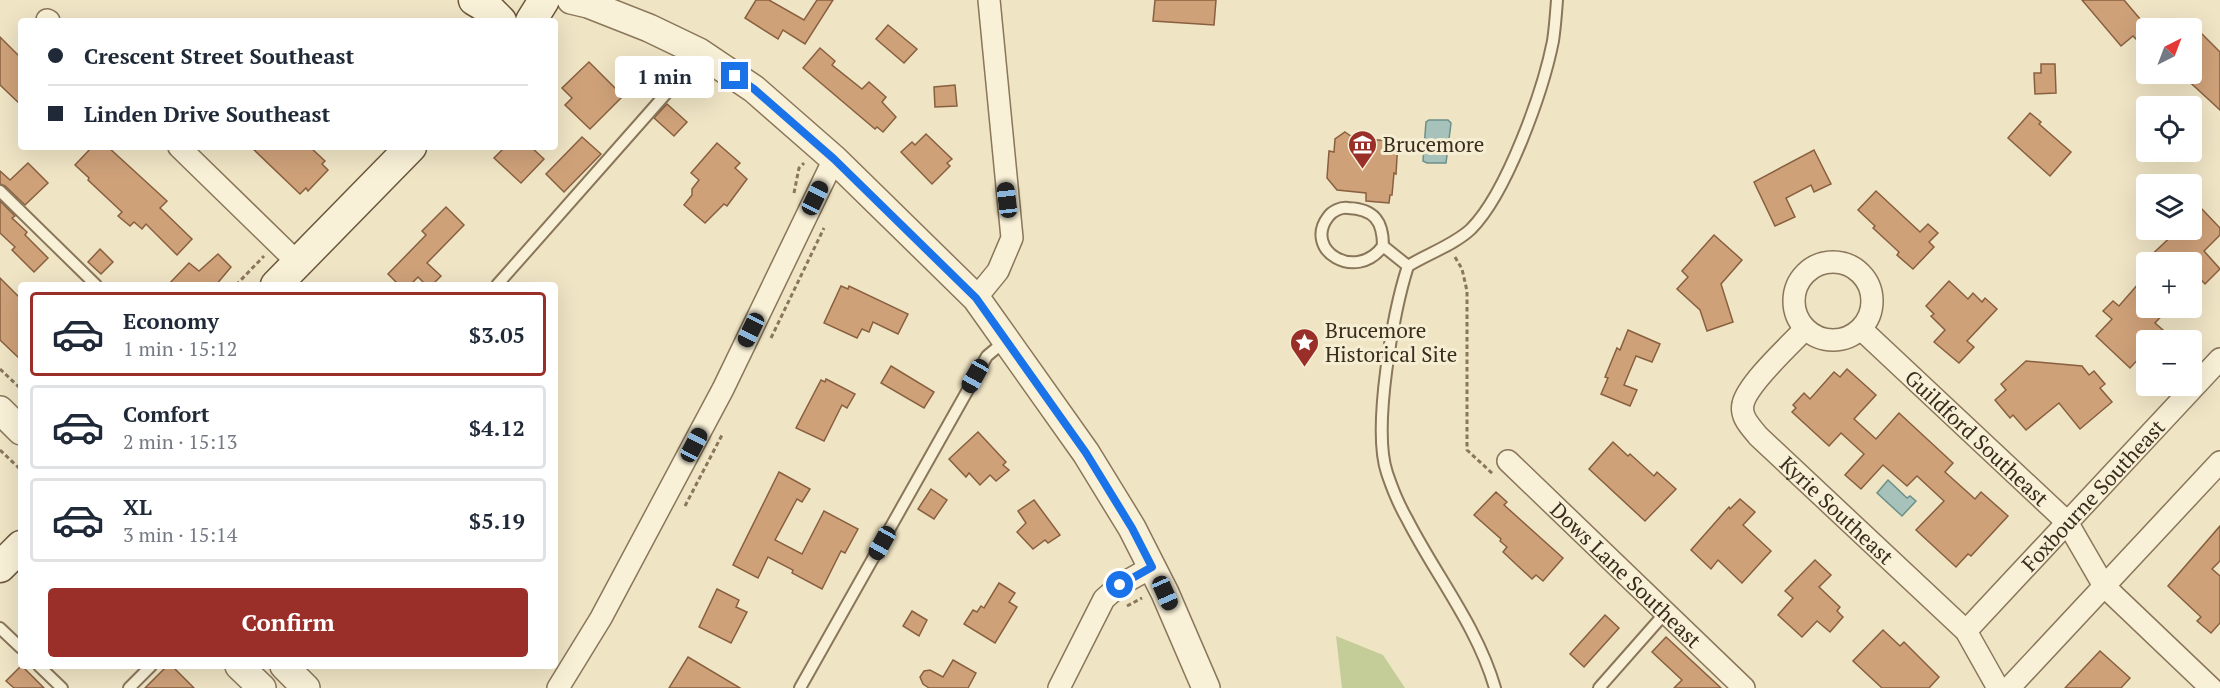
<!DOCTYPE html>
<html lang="en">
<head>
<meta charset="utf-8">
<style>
	:root { --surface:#fff; --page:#f6f6f7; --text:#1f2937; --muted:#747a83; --line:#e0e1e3; --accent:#9a2e29 }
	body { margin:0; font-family:"PT Serif",serif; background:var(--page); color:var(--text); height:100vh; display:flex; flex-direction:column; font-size:22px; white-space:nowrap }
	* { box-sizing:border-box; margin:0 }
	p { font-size:20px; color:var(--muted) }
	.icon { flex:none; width:33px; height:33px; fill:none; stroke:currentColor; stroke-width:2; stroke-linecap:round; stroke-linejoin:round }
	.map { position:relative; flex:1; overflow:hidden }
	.sheet { position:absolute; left:18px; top:282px; width:540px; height:387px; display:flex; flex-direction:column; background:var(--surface); border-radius:6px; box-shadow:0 6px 24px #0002 }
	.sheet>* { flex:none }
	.top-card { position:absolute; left:18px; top:18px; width:540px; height:132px; border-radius:6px; box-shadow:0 6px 24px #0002; display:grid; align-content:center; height:132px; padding:0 30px; background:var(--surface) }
	.needle { width:39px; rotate:42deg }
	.tools { position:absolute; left:2136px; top:18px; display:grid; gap:12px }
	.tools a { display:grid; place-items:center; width:66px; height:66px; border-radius:6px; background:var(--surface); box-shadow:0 6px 24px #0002; font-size:30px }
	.end { position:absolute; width:27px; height:27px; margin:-14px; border:8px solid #1a73e8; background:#fff; box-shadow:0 0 0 3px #fff }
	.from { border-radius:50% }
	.bubble { position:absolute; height:42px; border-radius:6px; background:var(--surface); box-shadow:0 6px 24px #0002; font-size:20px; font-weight:700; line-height:42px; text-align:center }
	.car { position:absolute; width:18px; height:36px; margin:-18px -9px; border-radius:8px; box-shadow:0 0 4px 2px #0007; background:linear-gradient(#222 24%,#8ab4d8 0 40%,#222 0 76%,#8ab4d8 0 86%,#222 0) }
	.top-card b { display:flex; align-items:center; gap:21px; height:57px; font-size:22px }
	.top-card b+b { border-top:2px solid var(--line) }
	.top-card i { width:15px; height:15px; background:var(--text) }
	ul { padding:10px 0 0; list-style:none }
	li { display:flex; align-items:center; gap:18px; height:84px; margin:0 12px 9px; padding:0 18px; border:3px solid var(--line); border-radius:6px }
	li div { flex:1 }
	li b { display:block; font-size:22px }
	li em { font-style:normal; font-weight:700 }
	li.selected { border-color:var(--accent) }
	li>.icon { width:54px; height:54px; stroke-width:1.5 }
	.primary-button { display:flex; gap:12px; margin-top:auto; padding:12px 30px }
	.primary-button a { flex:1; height:69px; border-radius:6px; background:var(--accent); color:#fff; font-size:24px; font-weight:700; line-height:69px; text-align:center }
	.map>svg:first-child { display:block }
	.green { fill:#c4cd97 }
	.water { fill:#a6c2bb; stroke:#6c9089; stroke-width:1.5 }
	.building { fill:#cea179; stroke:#89603f; stroke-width:1.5 }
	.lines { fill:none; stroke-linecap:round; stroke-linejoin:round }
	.service-casing { stroke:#8a765a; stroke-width:14 }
	.minor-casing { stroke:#8a765a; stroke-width:24 }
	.tertiary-casing { stroke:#8a765a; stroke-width:30 }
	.secondary-casing { stroke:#6c573d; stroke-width:33 }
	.path { stroke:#8a765a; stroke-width:3; stroke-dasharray:4.5 3; stroke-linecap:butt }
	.service { stroke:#f9f1d7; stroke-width:10 }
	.minor { stroke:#f9f1d7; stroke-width:21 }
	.tertiary { stroke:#f9f1d7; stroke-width:27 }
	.secondary { stroke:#f9f1d7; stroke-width:30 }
	.route { stroke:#1a73e8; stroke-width:8 }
	.labels { text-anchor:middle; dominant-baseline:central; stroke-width:6; stroke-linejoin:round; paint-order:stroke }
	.poi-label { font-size:21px; fill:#392d1e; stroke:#f6eed3; text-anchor:start }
	.street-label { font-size:21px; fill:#392d1e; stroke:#f6eed3 }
</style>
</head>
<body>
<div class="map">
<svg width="2220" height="688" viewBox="0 0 2220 688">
	<rect width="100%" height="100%" fill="#efe4c4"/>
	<path class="green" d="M1336,636L1383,655L1405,688H1342Z"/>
	<g class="water">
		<path d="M1429,120H1448L1451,123L1446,163H1427L1423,161L1426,122Z"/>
		<path d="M2146,225V230H2175C2167,236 2155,242 2146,233Z"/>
		<path d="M1888,480L1907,498L1910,496L1916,501L1902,516L1877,493Z"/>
	</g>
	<g class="building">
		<path d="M756,0H769L804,20L817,0H833L805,44L783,30L778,39L745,18Z"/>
		<path d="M1155,0H1216L1214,25L1153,21Z"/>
		<path d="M2082,0H2124L2146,26V49L2133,36L2121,46Z"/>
		<path d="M888,25L917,49L904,63L876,39Z"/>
		<path d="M2200,32L2220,52V110L2181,74H2192V41Z"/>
		<path d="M0,37L21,58V105L0,85Z"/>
		<path d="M820,48L835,61L832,65L862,89L869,82L886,97L882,102L896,117L883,132L877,127L875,129L803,68Z"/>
		<path d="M589,62L623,96L590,129L565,105L572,98L562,88Z"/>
		<path d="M2041,64H2055L2056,93L2035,94L2034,73H2041Z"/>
		<path d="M955,85L957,106L935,107L934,87Z"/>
		<path d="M667,104L687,122L674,136L654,118Z"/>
		<path d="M2030,113L2041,122L2039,124L2071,152L2050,176L2008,138Z"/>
		<path d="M1345,132L1355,139L1398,141L1396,174L1394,173L1392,195H1390L1389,203L1366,201V193L1337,190L1327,178L1329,151L1334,152L1335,139Z"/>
		<path d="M926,134L952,159L947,163L950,166L932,184L901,152L912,142L915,145Z"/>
		<path d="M582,137L601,154L564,192L546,174Z"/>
		<path d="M717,143L740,163L735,168L747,179L727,206L724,204L705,223L684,205L692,195V189L699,180L691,173Z"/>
		<path d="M92,147H108L167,201L160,208L192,239L177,255L146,224L142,229L134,222L130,226L118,216L122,212L88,180L89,178L75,165Z"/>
		<path d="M251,147H310L325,161L322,164L328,170L308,191L306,188L300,194Z"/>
		<path d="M505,147H531L544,159L521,183L494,158Z"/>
		<path d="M1814,150L1831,184L1814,192L1811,185L1786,198L1795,217L1775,226L1754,182Z"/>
		<path d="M28,163L48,183L25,205L5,186L0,184V171L10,180Z"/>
		<path d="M1876,191L1920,232L1928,224L1938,233L1929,242L1934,247L1913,269L1897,255L1899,252L1873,228L1875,226L1858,210Z"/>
		<path d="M0,201L15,216L12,218L27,232L25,235L48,258L34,272L12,250L15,247L0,233Z"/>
		<path d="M446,207L464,225L427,263L441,276L432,285H426L418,277L410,285H399L388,274L426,235L422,231Z"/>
		<path d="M2200,207L2220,228V235L2204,251L2220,269L2205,284L2192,270V262H2144L2178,230H2192V216Z"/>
		<path d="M1714,235L1742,260L1721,284L1733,322L1707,331L1700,310L1677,289L1688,277L1682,271Z"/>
		<path d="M100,249L113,262L101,274L88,262Z"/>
		<path d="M218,254L231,267L216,285H168L189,263L199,271Z"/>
		<path d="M2146,275V308H2169L2155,323L2163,330L2153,340H2146L2145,352L2130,368L2096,336L2112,319L2103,311L2113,301L2119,306Z"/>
		<path d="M0,278L21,299V360L0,340Z"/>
		<path d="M1949,281L1968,299L1973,293L1982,302L1985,298L1997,309L1967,341L1974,347L1959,363L1934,342L1945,330L1931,316L1934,314L1926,306Z"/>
		<path d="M841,286L848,289L849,286L908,314L898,334L873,322L869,332L862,329L857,338L824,323Z"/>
		<path d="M1628,330L1660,344L1652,362L1636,356L1624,385L1637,390L1630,406L1601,394L1608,378L1605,377L1617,348L1620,350Z"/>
		<path d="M2026,361L2082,366L2089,375L2094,371L2105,384L2100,388L2112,402L2080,429L2059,403L2026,430L2013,415L2010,418L1995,400L2006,390L2001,384Z"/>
		<path d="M891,366L934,392L924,408L881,383Z"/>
		<path d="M1847,369L1876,395L1854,419L1876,439L1899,413L1953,463L1945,472L1975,499L1981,492L2008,516L1971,556L1968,554L1956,567L1916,530L1944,501L1917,476L1907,486L1883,465L1861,489L1845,475L1864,454L1841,433L1829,446L1792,412L1796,408L1793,405L1804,393L1810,399L1834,372L1840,377Z"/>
		<path d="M826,379L855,394L847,408L842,405L824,441L796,428L821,380L825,382Z"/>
		<path d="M978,432L1006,462L1003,465L1009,470L996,481L990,475L980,485L969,473L966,477L949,459Z"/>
		<path d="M1613,442L1628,456L1630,454L1654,476L1657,472L1676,489L1645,521L1589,469Z"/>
		<path d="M779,472L810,489L802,502L797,499L775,540L802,554L824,511L858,529L845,553L841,551L822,589L792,573L793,570L768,557L758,578L733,565Z"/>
		<path d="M931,489L947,500L934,519L918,509Z"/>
		<path d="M1496,492L1507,502L1504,505L1563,558L1543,581L1536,575L1532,579L1503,552L1507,547L1500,541L1501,539L1474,515Z"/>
		<path d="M1740,499L1755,512L1743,525L1771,551L1742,583L1718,560L1711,569L1691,550L1729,507L1730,509Z"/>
		<path d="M1034,500L1060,535L1048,543L1045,540L1033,549L1017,532L1026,523L1018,511Z"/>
		<path d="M2220,526V561L2212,569L2220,576V623L2211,633L2197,621L2201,617L2168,586Z"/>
		<path d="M1815,560L1831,575L1819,587L1840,607L1837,611L1843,617L1830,632L1817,621L1802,637L1778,615L1793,598L1785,591Z"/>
		<path d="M999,583L1015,593L1009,602L1017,607L995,643L964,624L973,610L977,612L981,606L984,608Z"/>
		<path d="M717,589L739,600L736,607L747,612L731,643L699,627Z"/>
		<path d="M912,611L927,620L919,636L903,626Z"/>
		<path d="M1605,615L1619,628L1584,667L1570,654Z"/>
		<path d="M1883,630L1900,646L1904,642L1939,677L1929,688H1882L1853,661Z"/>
		<path d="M1666,637L1721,688H1674L1682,680L1652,652Z"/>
		<path d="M2100,651L2130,678L2121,688H2065Z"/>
		<path d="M688,657L740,688H669Z"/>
		<path d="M953,660L976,673L968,688H929L923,684L920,677L924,671L930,670L943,677Z"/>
		<path d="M21,666H22L44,688H14L6,681Z"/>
		<path d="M167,666H172L194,688H145Z"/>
	</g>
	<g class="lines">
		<defs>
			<g id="service">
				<path d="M0,191L96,285"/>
				<path d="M1383,246C1356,283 1303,250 1328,217C1332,211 1341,207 1348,208C1374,209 1383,221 1383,246L1408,266"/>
				<path d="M497,285L686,71L699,52"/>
				<path d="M0,628L21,648"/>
				<path d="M39,666L62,688"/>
				<path d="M129,688L151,666"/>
				<path d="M800,688L987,356L1005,341"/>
				<path d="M1495,688C1477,626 1436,576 1407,519C1399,505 1392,488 1387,473C1372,429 1393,312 1408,266C1427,254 1454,245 1471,229C1507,193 1543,91 1553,41C1555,28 1556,14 1557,0"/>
				<path d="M1599,688L1666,612"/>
			</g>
			<g id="minor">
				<path d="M47,20L49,21"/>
				<path d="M179,147L298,263"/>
				<circle cx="1833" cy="301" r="39"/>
				<path d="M976,298L998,271L1012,238L989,0"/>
				<path id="s1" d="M1805,329C1790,345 1747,384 1743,404C1740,417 1751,427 1758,436L1966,631L1998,688"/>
				<path id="s2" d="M1861,329L2067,522L2104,586L2211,688"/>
				<path id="s3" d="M1508,461L1744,688"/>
				<path id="s4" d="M1966,631L2220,359"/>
				<path d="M558,688L601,618L723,389L834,159"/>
				<path d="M1059,688L1104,599L1120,585L1152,567"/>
				<path d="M2009,688L2220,462"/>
			</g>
			<g id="tertiary">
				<path d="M571,0L588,4L649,28L699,52L754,89L834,159L976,298L1086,453L1132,528L1165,593L1206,688"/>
				<path d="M0,410L21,431"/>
				<path d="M239,666L262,688"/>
				<path d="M284,666L306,688"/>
			</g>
			<g id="secondary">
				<path d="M474,0L489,9L501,21"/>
				<path d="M531,21L544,0"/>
				<path d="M276,285L411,147"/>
				<path d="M0,567L21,546"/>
			</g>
		</defs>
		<use href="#service" class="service-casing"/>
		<use href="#minor" class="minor-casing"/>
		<use href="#tertiary" class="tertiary-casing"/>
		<use href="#secondary" class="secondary-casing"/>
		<g class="path">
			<path d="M794,193L799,168L804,163"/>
			<path d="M1455,257L1462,269L1467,291V450L1493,474"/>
			<path d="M236,285L264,256"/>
			<path d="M771,338L824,228"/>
			<path d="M0,369L21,389"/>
			<path d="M0,450L21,470"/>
			<path d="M685,506L722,435"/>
			<path d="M1127,606L1142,598"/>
		</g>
		<use href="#service" class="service"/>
		<use href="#minor" class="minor"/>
		<use href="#tertiary" class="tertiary"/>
		<use href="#secondary" class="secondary"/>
	</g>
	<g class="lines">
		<path class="route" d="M735,76L754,89L834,159L976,298L1086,453L1132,528L1152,567L1120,585"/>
	</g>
	<defs>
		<symbol id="museum-pin" viewBox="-11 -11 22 30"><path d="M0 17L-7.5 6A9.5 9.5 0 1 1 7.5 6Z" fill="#9a2e29" stroke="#f6eed3"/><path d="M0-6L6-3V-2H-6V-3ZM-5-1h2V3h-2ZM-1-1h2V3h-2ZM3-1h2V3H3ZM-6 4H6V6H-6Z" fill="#fff"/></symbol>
		<symbol id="sight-pin" viewBox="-11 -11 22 30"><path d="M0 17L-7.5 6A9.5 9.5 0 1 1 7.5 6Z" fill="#9a2e29" stroke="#f6eed3"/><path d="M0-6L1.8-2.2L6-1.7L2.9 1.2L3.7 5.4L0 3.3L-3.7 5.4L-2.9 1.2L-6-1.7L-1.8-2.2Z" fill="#fff"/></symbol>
	</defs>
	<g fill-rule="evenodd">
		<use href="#museum-pin" x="1346" y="128" width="33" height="45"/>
		<use href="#sight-pin" x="1288" y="326" width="33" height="45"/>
	</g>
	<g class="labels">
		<g class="poi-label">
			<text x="1383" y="144">Brucemore</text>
			<text x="1325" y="330">Brucemore<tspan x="1325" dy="24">Historical Site</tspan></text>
		</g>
		<g class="street-label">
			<text stroke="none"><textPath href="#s2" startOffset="159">Guildford Southeast</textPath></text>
			<text stroke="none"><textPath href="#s4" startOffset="186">Foxbourne Southeast</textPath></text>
			<text stroke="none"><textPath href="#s1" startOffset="243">Kyrie Southeast</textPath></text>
			<text stroke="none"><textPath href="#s3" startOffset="164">Dows Lane Southeast</textPath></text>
		</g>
	</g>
</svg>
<div class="tools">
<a><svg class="needle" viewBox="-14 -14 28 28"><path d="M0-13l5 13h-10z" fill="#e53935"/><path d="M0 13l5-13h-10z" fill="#747a83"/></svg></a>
<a><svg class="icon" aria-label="locate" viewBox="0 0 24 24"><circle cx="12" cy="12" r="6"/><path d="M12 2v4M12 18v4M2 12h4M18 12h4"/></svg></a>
<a><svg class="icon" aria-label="layers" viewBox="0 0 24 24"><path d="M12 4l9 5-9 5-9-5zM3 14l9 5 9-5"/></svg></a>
<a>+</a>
<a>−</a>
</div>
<i class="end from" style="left:1120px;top:585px"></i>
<i class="end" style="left:735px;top:76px"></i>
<div class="bubble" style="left:615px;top:56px;width:99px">1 min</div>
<i class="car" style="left:815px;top:198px;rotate:26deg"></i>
<i class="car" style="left:1007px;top:200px;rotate:353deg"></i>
<i class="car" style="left:751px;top:330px;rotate:206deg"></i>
<i class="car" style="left:975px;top:376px;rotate:209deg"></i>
<i class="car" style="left:694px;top:445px;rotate:28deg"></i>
<i class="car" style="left:882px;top:543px;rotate:209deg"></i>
<i class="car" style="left:1165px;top:593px;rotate:156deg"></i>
<div class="top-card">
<b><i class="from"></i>Crescent Street Southeast</b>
<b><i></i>Linden Drive Southeast</b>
</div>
<section class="sheet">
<ul>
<li class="selected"><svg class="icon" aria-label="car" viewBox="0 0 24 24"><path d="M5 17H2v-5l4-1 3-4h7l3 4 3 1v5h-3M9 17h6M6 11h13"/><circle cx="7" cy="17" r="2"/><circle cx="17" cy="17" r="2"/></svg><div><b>Economy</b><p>1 min · 15:12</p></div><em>$3.05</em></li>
<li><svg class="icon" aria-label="car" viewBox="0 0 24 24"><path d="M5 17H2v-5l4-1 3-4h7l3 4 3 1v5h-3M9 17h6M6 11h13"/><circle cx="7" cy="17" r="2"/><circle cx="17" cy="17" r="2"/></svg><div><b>Comfort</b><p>2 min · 15:13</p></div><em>$4.12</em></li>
<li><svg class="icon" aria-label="car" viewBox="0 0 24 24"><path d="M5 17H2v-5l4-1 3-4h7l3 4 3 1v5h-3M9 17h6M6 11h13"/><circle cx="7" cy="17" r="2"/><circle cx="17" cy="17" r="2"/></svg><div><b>XL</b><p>3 min · 15:14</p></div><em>$5.19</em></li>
</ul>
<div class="primary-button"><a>Confirm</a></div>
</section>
</div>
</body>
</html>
